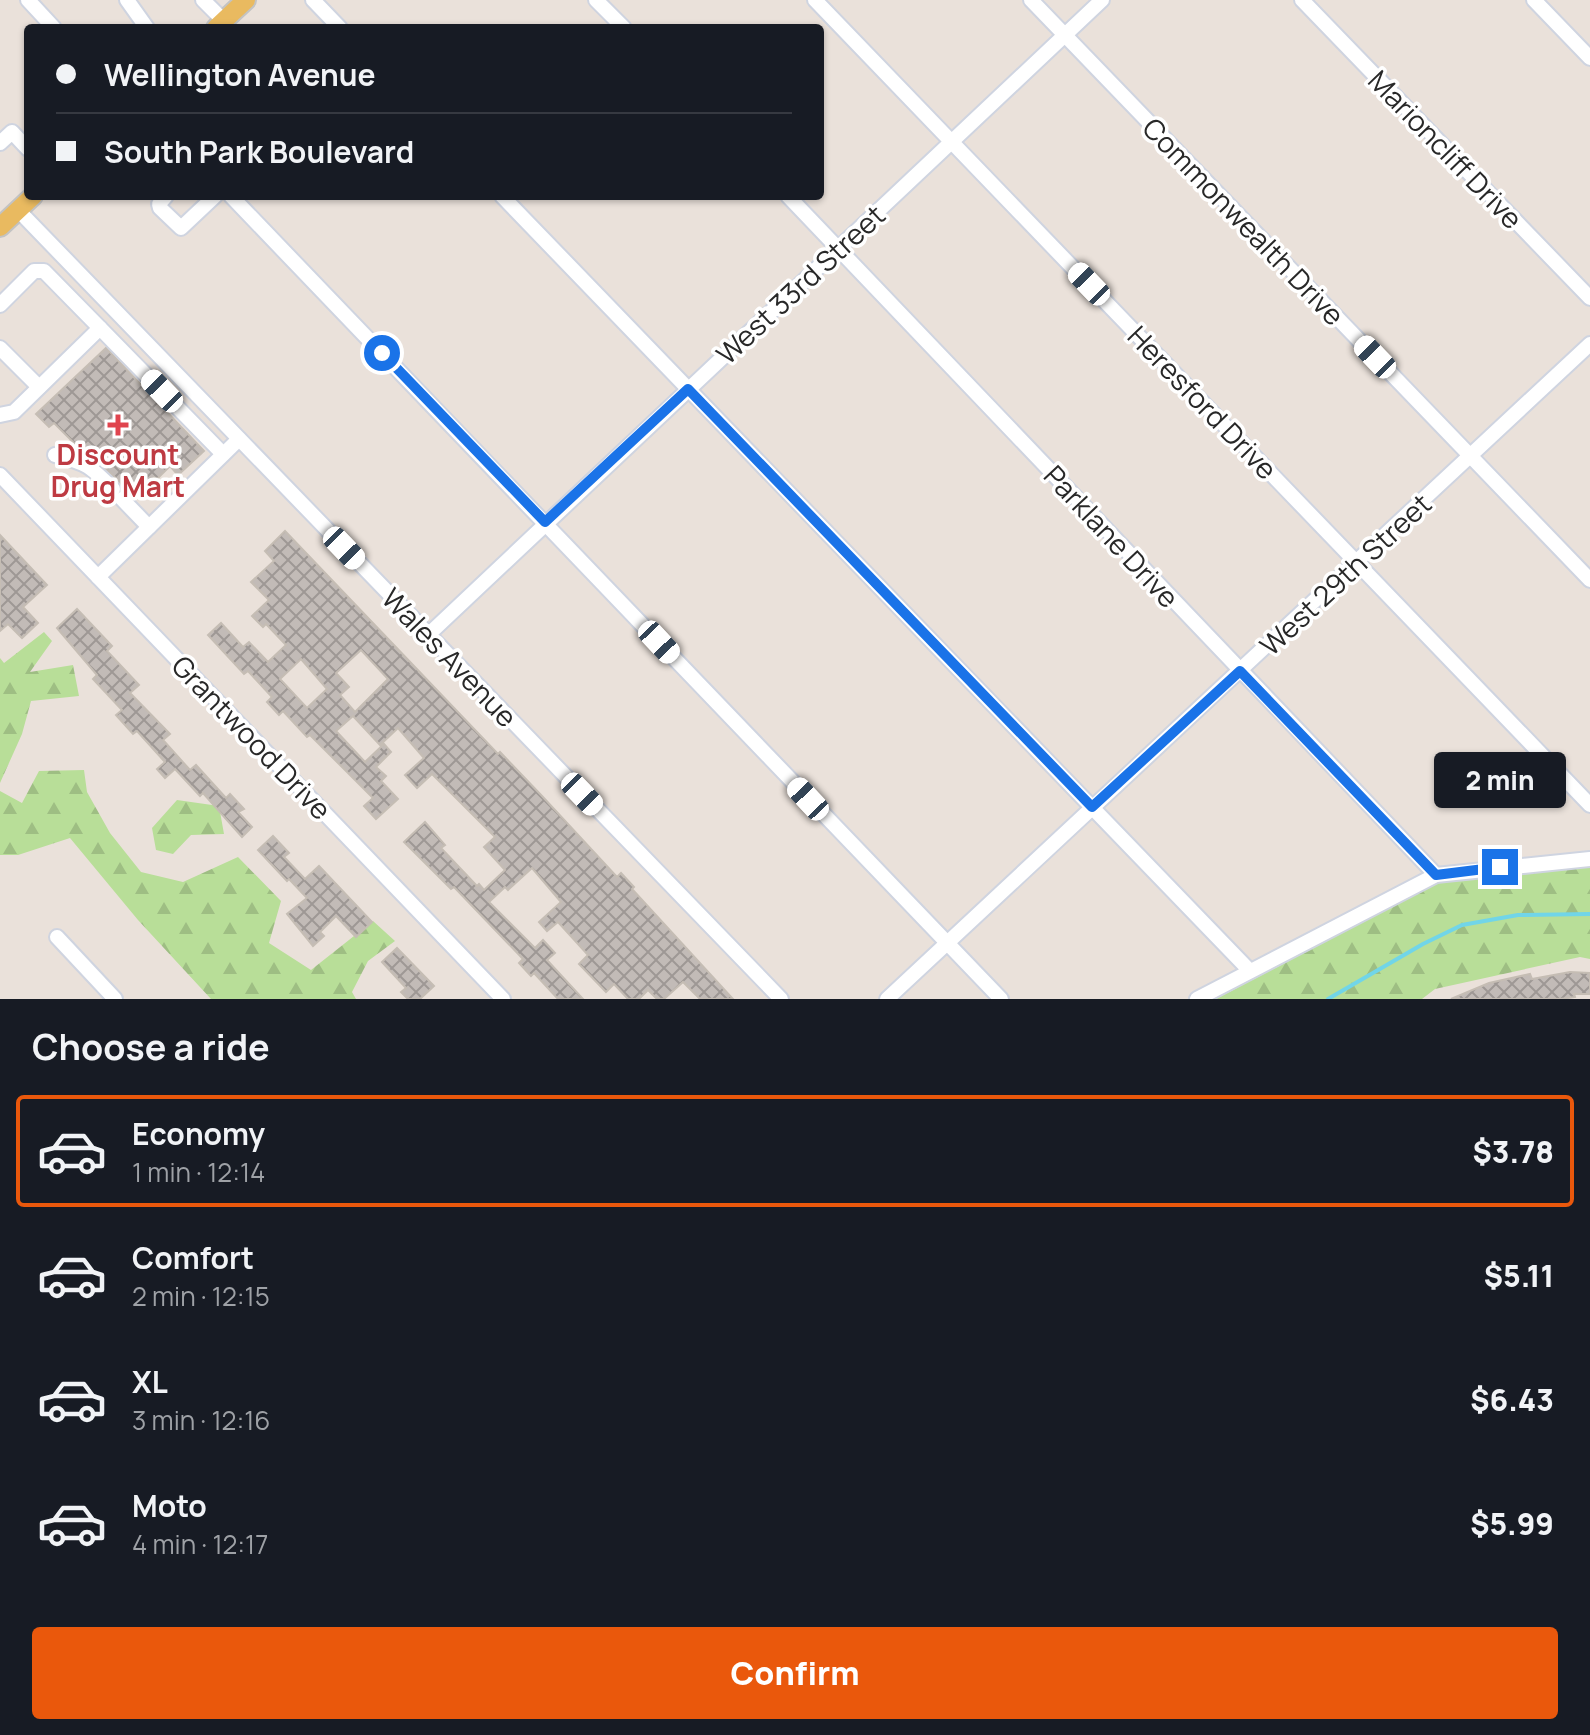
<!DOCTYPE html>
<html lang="en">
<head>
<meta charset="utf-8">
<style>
	:root { --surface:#171b24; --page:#242831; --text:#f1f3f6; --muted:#9ea1a6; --line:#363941; --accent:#ea580c }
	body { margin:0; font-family:Manrope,sans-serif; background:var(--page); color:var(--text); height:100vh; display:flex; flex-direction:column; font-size:30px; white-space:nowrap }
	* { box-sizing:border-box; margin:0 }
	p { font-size:26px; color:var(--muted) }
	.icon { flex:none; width:44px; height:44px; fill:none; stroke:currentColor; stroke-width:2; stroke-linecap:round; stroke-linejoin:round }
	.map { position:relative; height:999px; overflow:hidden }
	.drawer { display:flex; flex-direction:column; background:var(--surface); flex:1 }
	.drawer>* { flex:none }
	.banner { position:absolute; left:24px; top:24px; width:800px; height:176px; border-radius:8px; box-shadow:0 2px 6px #0004; display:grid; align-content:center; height:176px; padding:0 32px; background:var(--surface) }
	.end { position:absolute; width:36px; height:36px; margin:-18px; border:10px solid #1a73e8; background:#fff; box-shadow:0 0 0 4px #fff }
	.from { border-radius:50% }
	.bubble { position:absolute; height:56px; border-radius:8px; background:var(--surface); box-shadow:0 2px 6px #0004; font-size:26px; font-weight:800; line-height:56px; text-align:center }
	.car { position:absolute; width:24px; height:48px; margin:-24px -12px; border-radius:10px; box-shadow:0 0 6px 2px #0007; background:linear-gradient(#fff 24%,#345 0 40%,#fff 0 76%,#345 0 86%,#fff 0) }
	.banner b { display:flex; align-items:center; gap:28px; height:76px; font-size:30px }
	.banner b+b { border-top:2px solid var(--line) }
	.banner i { width:20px; height:20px; background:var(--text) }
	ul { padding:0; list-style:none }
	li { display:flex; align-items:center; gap:24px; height:112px; margin:0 16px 12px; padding:0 16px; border:4px solid transparent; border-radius:8px }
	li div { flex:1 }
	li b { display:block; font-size:30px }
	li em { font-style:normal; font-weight:800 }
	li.on { border-color:var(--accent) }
	li>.icon { width:72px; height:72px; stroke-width:1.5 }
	h2 { padding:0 32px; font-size:36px; line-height:96px }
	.button { display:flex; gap:16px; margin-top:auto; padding:16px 32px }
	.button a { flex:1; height:92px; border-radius:8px; background:var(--accent); color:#fff; font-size:32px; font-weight:800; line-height:92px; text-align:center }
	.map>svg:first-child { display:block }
	.forest { fill:url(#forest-firs) }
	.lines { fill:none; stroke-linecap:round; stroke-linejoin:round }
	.stream { stroke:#71d5e8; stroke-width:4 }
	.building { fill:url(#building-cross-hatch); stroke:#c5bdb4; stroke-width:2; fill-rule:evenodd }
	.minor-casing { stroke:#cfd4e0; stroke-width:18 }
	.major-casing { stroke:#c3c3c3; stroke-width:22 }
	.minor { stroke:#fff; stroke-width:14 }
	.major { stroke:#e9ba60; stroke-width:18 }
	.route { stroke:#1a73e8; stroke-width:10 }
	.health-dot { fill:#e0444e; stroke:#fff; stroke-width:3 }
	.labels { text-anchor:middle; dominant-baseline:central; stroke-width:7; stroke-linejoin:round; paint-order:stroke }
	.street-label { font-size:28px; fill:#282828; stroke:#fff }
	.health-label { font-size:28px; font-weight:bold; fill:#be3a42; stroke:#fff }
</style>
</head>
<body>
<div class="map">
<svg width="1590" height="999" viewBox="0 0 1590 999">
	<defs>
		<pattern id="forest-firs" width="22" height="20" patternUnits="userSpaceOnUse" patternTransform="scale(2)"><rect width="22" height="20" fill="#b8de98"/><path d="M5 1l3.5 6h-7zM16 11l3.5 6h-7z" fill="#9ebe83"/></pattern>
		<pattern id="building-cross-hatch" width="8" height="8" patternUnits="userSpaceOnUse" patternTransform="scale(2)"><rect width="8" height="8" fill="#c2bbb7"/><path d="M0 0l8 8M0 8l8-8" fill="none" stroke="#9e9895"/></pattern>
	</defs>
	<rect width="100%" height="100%" fill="#eae1da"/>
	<g class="forest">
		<path d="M44,632L52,641L30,672L73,665L79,696L31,701L22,734L0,783V658L4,663Z"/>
		<path d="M84,770L87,792L110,833L141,872L183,882L238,857L281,901L269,943L311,970L373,921L395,941L368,961L352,992L356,999H211L138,920L70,838L18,855H0V791L22,803L39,771Z"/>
		<path d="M177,800L219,806L224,834L191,835L173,854L156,850L152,828Z"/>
		<path d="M1590,866V959L1580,957L1435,989L1422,999H1216L1437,883Z"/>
	</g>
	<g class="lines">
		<path class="stream" d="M1328,999L1423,944L1462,925L1518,915L1590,914"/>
	</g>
	<g class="building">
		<path d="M106,348L204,451L178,475L170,466L157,479L154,477L133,496L123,489L120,482L105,468L84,453L54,423L49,427L36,414Z"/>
		<path d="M285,531L498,754L500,752L542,796L617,877L621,873L634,887L632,889L733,999H700L683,982L664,999H657L648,990L639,999H628L614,984L606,992L579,964L588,955L558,922L547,931L539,922L561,902L532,868L508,890L505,887L489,902L535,948L543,940L555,953L547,960L583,999H558L534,973L531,976L519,963L523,959L454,887L451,889L404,842L425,822L445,845L441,848L477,886L479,884L484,890L505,870L484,847L495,837L432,774L417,788L405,775L424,758L398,728L380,745L353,716L336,731L365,762L384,744L391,752L376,767L386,776L381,781L398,799L376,819L364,806L373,798L310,735L307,737L283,711L279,715L267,702L272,697L248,671L244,674L208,635L221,623L243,647L249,642L268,662L286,645L266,624L263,627L252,616L269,600L251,582L274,561L265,551ZM361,650L388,679L355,712L340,695L349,687L336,673ZM301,659L327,689L307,708L280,679Z"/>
		<path d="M0,535L47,585L23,607L38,623L22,638L8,624L0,631Z"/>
		<path d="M77,609L112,646L107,651L139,685L130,693L170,734L163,740L190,770L196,765L226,798L230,794L244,809L238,812L252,827L242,837L203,793L200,796L175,769L165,778L157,769L165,762L137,731L133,734L116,715L122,710L93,679L97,675L57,628Z"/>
		<path d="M273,836L289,853L284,857L305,879L319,866L372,922L356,937L336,916L320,932L324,936L313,946L287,914L307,898L289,879L287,881L258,850Z"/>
		<path d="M397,948L434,986L420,999H408L401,992L406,988L382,962Z"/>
		<path d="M1570,972L1590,973V994H1574L1575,997L1561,999H1451L1489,983L1530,974L1532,979Z"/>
	</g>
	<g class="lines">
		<defs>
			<g id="minor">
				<path d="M28,0L54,28"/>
				<path d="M127,0L147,28"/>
				<path d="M203,0L224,21"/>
				<path d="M313,0L340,28"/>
				<path d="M596,0L624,28"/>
				<path d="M815,0L1590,805"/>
				<path d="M1031,0L1590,580"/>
				<path d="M1302,0L1590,298"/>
				<path d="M1534,0L1590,58"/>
				<path d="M0,143L12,132L28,149"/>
				<path d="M166,196L159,204L160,208L181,228L215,196"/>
				<path d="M231,196L1001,999"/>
				<path d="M502,196L1250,971"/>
				<path d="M788,196L1436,875"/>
				<path d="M19,211L781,999"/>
				<path d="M0,305L34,271H44L100,328"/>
				<path d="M0,348L39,387"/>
				<path d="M0,415L14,412L100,328L223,454"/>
				<path d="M55,455C87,463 90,466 113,489"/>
				<path d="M0,475L503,999"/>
				<path d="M122,499L149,527"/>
				<path d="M98,577L239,439"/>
				<path d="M428,635L1102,0"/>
				<path d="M57,937L115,999"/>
				<path d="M887,999L1590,344"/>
				<path d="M1197,999L1436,875L1590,859"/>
			</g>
			<g id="major">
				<path d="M216,28L246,0"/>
				<path d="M0,227L33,196"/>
			</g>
		</defs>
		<use href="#minor" class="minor-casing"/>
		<use href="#major" class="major-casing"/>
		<use href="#minor" class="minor"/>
		<use href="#major" class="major"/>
	</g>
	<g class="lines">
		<path class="route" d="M382,353L545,522L688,389L1092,807L1240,671L1436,875L1500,867"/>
	</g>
	<path class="health-dot" d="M114 413h8v8h8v8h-8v8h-8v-8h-8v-8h8z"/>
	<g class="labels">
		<g class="street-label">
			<text transform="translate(1446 149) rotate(46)">Marioncliff Drive</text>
			<text transform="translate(1244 221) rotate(46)">Commonwealth Drive</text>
			<text transform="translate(800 284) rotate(-43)">West 33rd Street</text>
			<text transform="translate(1203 402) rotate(46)">Heresford Drive</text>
			<text transform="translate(1112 536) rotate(47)">Parklane Drive</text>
			<text transform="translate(1345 574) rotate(-43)">West 29th Street</text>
			<text transform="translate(450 657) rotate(46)">Wales Avenue</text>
			<text transform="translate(252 737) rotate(46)">Grantwood Drive</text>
		</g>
		<g class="health-label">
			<text x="118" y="454">Discount<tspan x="118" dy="32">Drug Mart</tspan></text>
		</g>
	</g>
</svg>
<i class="end from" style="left:382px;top:353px"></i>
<i class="end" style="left:1500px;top:867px"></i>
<div class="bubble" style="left:1434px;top:752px;width:132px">2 min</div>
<i class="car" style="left:1089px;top:284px;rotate:316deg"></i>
<i class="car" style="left:1375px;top:357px;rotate:316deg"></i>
<i class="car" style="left:162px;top:391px;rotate:316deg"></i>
<i class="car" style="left:344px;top:548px;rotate:136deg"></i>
<i class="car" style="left:659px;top:642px;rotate:137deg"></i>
<i class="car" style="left:582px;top:794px;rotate:136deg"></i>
<i class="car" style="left:808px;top:799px;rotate:317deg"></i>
<div class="banner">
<b><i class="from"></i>Wellington Avenue</b>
<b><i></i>South Park Boulevard</b>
</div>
</div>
<section class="drawer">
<h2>Choose a ride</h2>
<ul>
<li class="on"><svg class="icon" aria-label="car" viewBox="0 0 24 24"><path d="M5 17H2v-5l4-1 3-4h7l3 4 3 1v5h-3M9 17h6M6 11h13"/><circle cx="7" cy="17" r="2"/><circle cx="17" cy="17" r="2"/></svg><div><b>Economy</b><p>1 min · 12:14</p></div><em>$3.78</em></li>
<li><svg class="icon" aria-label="car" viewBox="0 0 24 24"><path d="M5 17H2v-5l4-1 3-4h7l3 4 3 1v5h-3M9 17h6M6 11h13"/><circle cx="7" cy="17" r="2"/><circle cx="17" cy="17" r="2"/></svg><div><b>Comfort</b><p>2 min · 12:15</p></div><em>$5.11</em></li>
<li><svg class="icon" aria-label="car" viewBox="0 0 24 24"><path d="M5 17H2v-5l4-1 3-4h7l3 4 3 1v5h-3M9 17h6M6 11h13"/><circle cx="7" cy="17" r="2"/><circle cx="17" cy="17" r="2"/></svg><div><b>XL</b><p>3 min · 12:16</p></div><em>$6.43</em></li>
<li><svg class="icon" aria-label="car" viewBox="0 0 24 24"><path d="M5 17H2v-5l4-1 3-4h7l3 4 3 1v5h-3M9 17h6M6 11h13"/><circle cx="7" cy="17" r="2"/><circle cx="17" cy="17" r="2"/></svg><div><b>Moto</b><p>4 min · 12:17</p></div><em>$5.99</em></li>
</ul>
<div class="button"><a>Confirm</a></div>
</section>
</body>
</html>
